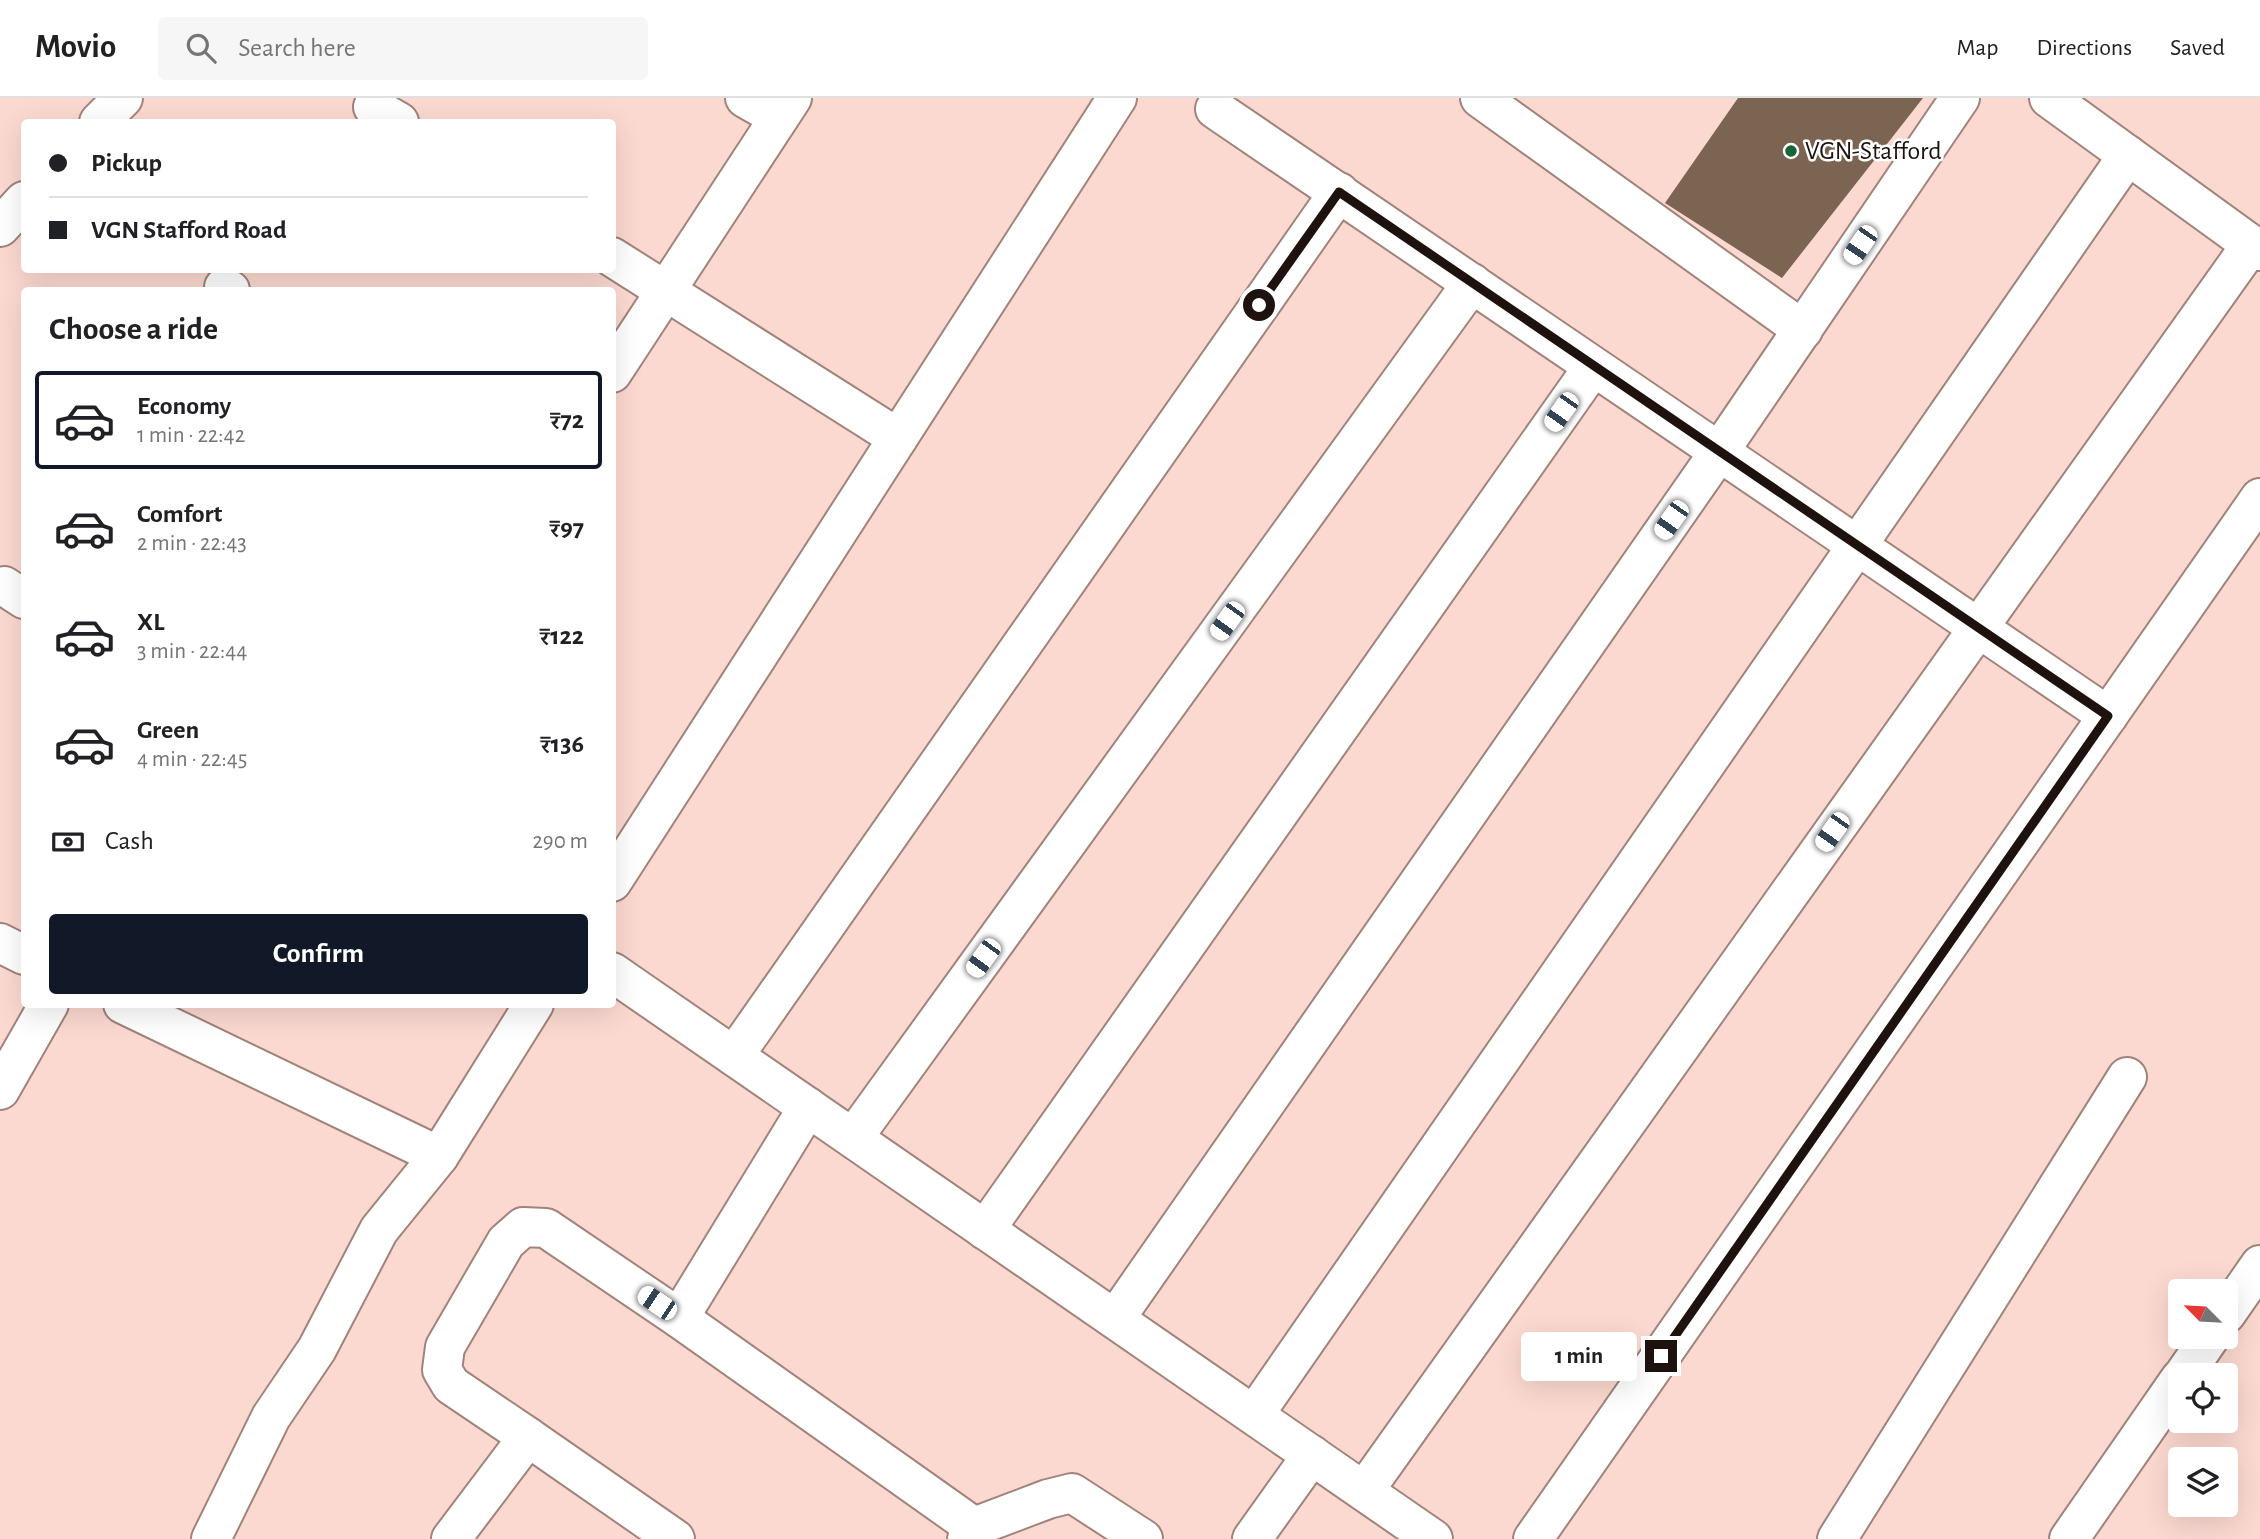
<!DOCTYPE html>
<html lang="en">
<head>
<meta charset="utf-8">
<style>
	:root { --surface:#fff; --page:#f6f6f6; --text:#202124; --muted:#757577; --line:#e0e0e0; --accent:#111827 }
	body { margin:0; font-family:"Alegreya Sans",sans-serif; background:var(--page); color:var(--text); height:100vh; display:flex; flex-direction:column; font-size:26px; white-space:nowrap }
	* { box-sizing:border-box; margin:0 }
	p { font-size:23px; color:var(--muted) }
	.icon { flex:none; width:38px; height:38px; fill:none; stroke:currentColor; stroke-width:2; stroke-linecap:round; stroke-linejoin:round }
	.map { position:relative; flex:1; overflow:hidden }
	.sheet { position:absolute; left:21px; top:189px; width:595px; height:721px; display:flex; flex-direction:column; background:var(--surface); border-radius:7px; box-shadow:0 7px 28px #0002 }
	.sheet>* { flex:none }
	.top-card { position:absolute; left:21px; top:21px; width:595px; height:154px; border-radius:7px; box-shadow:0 7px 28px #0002; display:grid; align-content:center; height:154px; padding:0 28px; background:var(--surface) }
	.needle { width:46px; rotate:294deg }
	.fabs { position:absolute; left:2168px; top:1181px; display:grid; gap:14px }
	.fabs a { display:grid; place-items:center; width:70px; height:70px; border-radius:7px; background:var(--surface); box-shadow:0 7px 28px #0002; font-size:35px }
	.end { position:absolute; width:32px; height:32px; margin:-16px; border:9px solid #1e120f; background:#fff; box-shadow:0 0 0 4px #fff }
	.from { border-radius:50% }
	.bubble { position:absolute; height:49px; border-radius:7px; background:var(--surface); box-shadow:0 7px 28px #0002; font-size:23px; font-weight:700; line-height:49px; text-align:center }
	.car { position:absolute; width:21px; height:42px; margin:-21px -10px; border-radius:9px; box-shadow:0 0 5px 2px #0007; background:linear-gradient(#fff 24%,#345 0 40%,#fff 0 76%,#345 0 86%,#fff 0) }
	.top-card b { display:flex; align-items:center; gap:24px; height:66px; font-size:26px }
	.top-card b+b { border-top:2px solid var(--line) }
	.top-card i { width:18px; height:18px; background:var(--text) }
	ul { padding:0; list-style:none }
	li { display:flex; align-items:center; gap:21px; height:98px; margin:0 14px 10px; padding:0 14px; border:4px solid transparent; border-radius:7px }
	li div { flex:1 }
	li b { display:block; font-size:26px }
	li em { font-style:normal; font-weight:700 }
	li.on { border-color:var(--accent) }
	li>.icon { width:63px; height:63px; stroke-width:1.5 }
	h2 { padding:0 28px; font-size:32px; line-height:84px }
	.pay { display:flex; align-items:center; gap:18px; height:77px; padding:0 28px; font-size:26px }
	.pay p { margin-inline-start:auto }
	.primary-button { display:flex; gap:14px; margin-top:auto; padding:14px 28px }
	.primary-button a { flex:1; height:80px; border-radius:7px; background:var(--accent); color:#fff; font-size:28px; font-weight:700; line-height:80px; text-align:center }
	header { display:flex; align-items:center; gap:42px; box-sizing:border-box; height:98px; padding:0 35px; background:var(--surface); border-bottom:2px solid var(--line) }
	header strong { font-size:33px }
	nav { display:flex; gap:38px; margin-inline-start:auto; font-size:24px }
	.search { width:490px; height:63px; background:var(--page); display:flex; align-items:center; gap:18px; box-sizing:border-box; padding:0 24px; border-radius:7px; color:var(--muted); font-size:26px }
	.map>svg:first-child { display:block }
	.building { fill:#7b6452 }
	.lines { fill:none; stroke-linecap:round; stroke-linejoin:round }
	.minor-casing { stroke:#a1837a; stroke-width:42 }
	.minor { stroke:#fff; stroke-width:38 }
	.route { stroke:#1e120f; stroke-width:9 }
	.poi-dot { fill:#146636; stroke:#fff; stroke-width:2.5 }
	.labels { text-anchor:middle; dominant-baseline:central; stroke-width:5; stroke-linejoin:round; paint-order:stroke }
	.poi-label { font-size:26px; fill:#1e120f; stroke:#fff; text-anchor:start }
</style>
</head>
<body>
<header>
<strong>Movio</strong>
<div class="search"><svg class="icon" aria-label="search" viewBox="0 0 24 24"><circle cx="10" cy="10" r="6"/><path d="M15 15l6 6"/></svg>Search here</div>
<nav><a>Map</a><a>Directions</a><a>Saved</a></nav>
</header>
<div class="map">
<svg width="2260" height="1441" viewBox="0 0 2260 1441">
	<rect width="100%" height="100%" fill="#fbd9d0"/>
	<path class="building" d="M1738,0H1923L1782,180L1665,105Z"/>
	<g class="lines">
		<defs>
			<g id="minor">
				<path d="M745,0L778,19"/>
				<path d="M1480,0L1803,232"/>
				<path d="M2049,0L2260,153"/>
				<path d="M373,9L399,24"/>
				<path d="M1215,11L2108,618"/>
				<path d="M99,24L123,0"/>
				<path d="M0,129L24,103"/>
				<path d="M612,159L898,340"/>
				<path d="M224,189L230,192"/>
				<path d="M612,275L792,0"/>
				<path d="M4,488L24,501"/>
				<path d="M612,784L1117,0"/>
				<path d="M0,845L24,857"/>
				<path d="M612,874L1433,1441"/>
				<path d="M123,906L439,1058"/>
				<path d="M734,958L1339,94"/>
				<path d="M0,992L49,906"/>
				<path d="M853,1040L1472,185"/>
				<path d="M985,1132L1593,269"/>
				<path d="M2226,1216L2260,1167"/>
				<path d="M679,1220L808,1009"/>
				<path d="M1115,1221L1719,354L1960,0"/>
				<path d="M2183,1278L2210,1239"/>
				<path d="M1254,1317L2128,57"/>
				<path d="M528,1339L675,1441"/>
				<path d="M1364,1393L2251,147"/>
				<path d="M211,1441L271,1319L317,1251L379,1132L439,1058L534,906"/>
				<path d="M451,1441L528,1339L451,1287L442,1272L445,1249L506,1144L523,1129L546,1130L679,1220L974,1429"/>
				<path d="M967,1441L974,1429L1048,1401L1072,1395L1143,1441"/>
				<path d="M1252,1441L1312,1357"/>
				<path d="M1533,1441L2260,400"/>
				<path d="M1837,1441L2127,979"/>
				<path d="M2069,1441L2180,1281"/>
			</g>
		</defs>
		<use href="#minor" class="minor-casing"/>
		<use href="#minor" class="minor"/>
	</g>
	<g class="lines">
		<path class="route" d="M1259,207L1339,94L2108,618L1661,1258"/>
	</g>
	<circle class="poi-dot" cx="1791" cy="53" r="7"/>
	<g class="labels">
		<g class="poi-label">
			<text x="1805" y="53">VGN-Stafford</text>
		</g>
	</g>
</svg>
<div class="fabs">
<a><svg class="needle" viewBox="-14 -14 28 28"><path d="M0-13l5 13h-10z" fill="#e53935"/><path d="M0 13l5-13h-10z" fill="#757577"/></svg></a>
<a><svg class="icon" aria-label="locate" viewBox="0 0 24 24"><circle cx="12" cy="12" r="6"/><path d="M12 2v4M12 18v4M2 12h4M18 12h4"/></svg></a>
<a><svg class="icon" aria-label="layers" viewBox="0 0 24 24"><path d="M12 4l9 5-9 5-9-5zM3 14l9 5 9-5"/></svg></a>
</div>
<i class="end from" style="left:1259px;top:207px"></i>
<i class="end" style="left:1661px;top:1258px"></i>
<div class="bubble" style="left:1521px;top:1234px;width:116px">1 min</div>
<i class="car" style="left:1860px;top:147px;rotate:214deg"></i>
<i class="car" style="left:1561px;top:314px;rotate:215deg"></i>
<i class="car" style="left:1671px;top:422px;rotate:215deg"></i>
<i class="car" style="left:1227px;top:523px;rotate:216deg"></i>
<i class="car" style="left:1832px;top:734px;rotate:215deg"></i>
<i class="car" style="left:983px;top:860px;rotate:216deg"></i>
<i class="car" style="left:657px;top:1205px;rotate:304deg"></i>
<div class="top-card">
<b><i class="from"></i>Pickup</b>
<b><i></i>VGN Stafford Road</b>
</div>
<section class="sheet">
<h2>Choose a ride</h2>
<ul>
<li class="on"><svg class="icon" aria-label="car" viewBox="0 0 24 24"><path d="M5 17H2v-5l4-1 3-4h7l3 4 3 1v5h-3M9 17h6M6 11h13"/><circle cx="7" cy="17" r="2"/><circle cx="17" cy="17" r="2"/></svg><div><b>Economy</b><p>1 min · 22:42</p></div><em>₹72</em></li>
<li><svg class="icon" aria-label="car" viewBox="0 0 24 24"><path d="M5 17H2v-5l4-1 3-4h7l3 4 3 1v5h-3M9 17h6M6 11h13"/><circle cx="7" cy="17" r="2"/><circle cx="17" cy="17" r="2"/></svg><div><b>Comfort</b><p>2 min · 22:43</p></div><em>₹97</em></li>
<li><svg class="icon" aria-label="car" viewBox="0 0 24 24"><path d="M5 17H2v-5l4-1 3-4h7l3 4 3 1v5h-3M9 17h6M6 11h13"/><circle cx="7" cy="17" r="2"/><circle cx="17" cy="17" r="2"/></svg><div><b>XL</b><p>3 min · 22:44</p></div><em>₹122</em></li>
<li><svg class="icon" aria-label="car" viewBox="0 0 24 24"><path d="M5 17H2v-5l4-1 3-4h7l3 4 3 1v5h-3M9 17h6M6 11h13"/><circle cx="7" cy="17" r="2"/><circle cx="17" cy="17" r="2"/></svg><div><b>Green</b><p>4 min · 22:45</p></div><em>₹136</em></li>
</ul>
<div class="pay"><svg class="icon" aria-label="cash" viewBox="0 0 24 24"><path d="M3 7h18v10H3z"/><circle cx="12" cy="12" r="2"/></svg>Cash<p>290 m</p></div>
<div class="primary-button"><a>Confirm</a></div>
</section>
</div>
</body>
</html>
